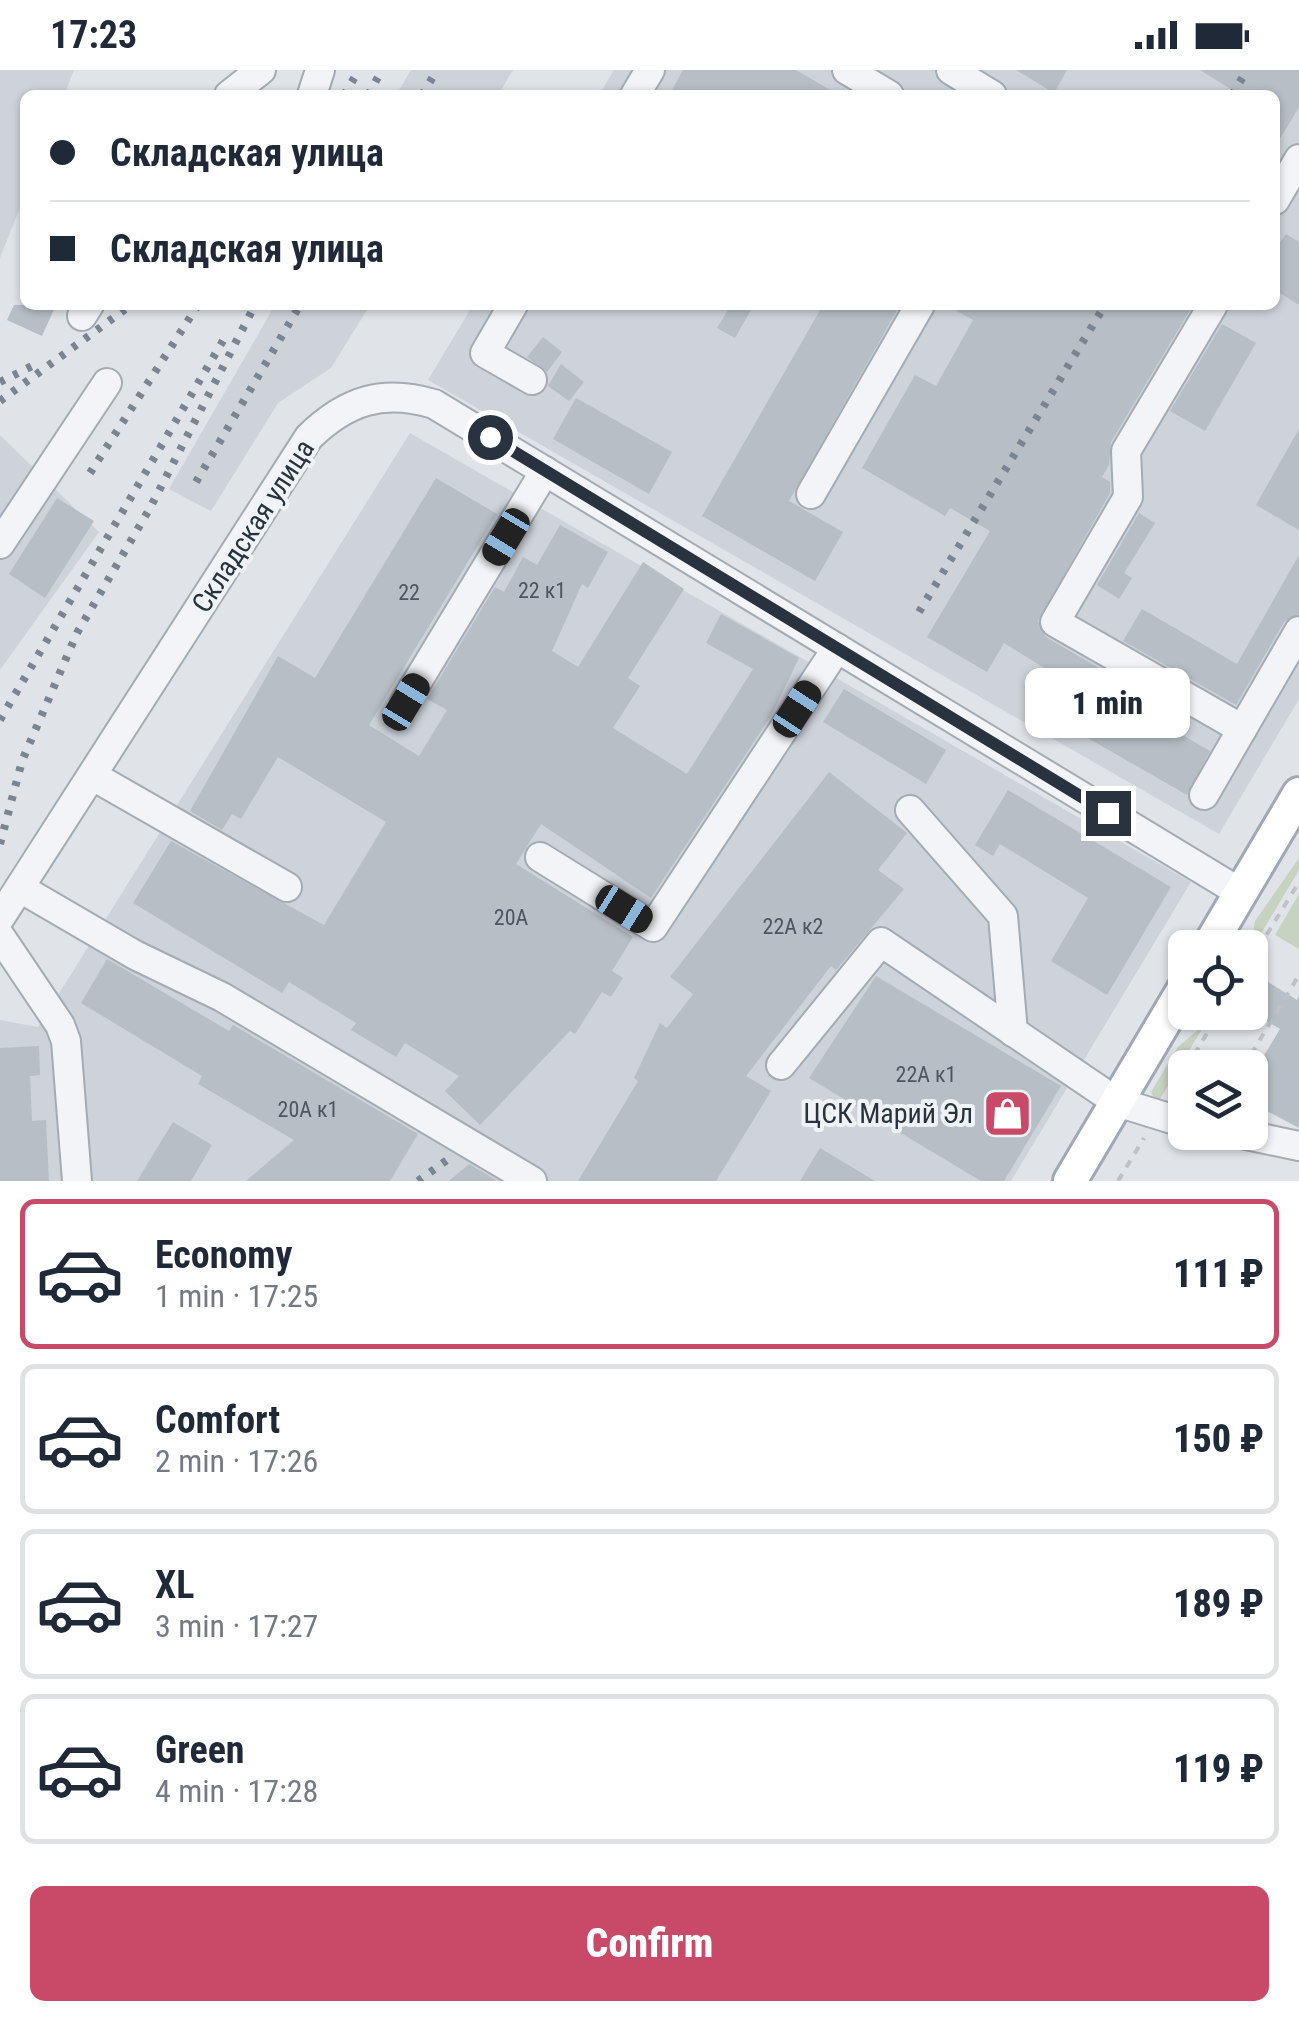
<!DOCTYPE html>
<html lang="en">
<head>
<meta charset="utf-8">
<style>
	:root { --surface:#fff; --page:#f2f2f3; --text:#1f2937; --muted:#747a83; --line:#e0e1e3; --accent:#c84a68 }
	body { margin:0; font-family:"Roboto Condensed",sans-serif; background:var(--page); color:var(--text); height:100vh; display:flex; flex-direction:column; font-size:38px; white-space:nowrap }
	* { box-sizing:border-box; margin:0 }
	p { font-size:32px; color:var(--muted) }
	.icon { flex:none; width:55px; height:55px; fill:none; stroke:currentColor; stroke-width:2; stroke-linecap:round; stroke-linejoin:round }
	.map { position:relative; height:1111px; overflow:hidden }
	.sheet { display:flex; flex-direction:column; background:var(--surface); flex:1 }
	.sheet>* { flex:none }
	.banner { position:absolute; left:20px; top:20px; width:1260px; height:220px; border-radius:15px; box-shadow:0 2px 8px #0004; display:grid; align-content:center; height:220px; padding:0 30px; background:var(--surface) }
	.buttons { position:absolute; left:1168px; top:860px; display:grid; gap:20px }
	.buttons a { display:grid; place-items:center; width:100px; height:100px; border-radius:15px; background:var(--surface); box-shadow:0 2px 8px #0004; font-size:50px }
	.end { position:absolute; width:45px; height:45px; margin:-22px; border:12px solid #29333f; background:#fff; box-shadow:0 0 0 5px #fff }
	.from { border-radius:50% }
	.bubble { position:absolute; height:70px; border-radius:15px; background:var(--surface); box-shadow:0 2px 8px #0004; font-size:32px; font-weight:800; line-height:70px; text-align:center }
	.car { position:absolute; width:30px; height:60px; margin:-30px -15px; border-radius:12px; box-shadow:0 0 8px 2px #0007; background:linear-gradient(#222 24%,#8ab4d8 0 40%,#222 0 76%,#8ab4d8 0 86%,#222 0) }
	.banner b { display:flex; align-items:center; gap:35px; height:95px; font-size:38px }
	.banner b+b { border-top:2px solid var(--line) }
	.banner i { width:25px; height:25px; background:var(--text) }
	ul { padding:18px 0 0; list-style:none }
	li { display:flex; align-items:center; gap:30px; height:150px; margin:0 20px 15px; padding:0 10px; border:5px solid var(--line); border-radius:15px }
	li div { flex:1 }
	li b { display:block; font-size:38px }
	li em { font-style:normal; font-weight:800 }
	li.selected { border-color:var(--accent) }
	li>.icon { width:90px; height:90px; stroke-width:1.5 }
	.action { display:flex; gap:20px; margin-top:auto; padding:20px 30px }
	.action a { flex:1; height:115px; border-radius:15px; background:var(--accent); color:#fff; font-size:40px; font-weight:800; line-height:115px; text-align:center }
	.status { display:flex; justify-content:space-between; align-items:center; height:70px; padding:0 50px; background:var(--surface); direction:ltr }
	.status svg { height:28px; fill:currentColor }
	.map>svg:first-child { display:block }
	.built { fill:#ced3da }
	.green { fill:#c7d2c1 }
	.building { fill:#b7bec5 }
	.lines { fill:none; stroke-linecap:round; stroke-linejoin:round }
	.minor-casing { stroke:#a5abb2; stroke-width:32 }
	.major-casing { stroke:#a0a9b3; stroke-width:38 }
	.path { stroke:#bec2c7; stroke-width:4; stroke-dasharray:8 8; stroke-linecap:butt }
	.minor { stroke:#f2f4f7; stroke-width:28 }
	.major { stroke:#fff; stroke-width:32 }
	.rail { stroke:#7a8591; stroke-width:8; stroke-dasharray:5 10; stroke-linecap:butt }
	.route { stroke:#29333f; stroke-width:12 }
	.labels { text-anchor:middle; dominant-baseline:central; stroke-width:8; stroke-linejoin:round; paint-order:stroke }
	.number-label { font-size:22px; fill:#4c5660 }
	.street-label { font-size:28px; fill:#29333f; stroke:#eff3f6 }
	.poi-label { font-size:28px; fill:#29333f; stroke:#eff3f6; text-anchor:end }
</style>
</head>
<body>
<div class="status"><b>17:23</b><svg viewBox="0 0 49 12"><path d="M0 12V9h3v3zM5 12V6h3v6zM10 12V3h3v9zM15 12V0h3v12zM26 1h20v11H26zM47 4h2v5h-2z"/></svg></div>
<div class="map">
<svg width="1299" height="1111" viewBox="0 0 1299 1111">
	<rect width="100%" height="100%" fill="#e0e4e8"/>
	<g class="built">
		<path d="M0,0H74L64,25H25V125L0,188Z"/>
		<path d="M411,0H513L498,25H396Z"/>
		<path d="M614,0H1299V629L1219,764L428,310L473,235H1275V25H599Z"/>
		<path d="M275,235H370L331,298L278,333L211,441L169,419Z"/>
		<path d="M410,363L1191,812L1011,1111H0V950L38,957Z"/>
		<path d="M0,365L99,462L0,600Z"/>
	</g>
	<g class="green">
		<path d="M1299,788V800L1250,882L1255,851Z"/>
		<path d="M1299,824V879L1275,865Z"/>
		<path d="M1205,954L1157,1034L1151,1022L1178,977Z"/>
	</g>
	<g class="building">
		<path d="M683,0H796L839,25H669Z"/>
		<path d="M1016,0H1067L1054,23Z"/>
		<path d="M1200,0H1299V37L1275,77V25H1240Z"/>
		<path d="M1286,164L1299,172V235L1275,220V180Z"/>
		<path d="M14,235H56L42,266L7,250Z"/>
		<path d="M731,235H754L735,268L717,258Z"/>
		<path d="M823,235H900L789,431L843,462L815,511L702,446Z"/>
		<path d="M946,235H1193L1111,372L1109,395L1102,407L1110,412V423L1038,551L1046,567L1099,598L1091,612L1210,681L1187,725L1027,633L1046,599L1004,573L987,602L927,567L990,461L950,438L945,446L862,398L915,305L936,316L973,250Z"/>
		<path d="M1222,254L1256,273L1205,361L1170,341Z"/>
		<path d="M543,267L562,282L547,302L527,287Z"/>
		<path d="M561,294L584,312L569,331L548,316Z"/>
		<path d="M576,328L672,382L649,424L553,369Z"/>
		<path d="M1299,359V460L1256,435Z"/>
		<path d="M436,408L497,444L369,655L419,686L447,640L427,629L495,517L504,522L523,487L537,495L560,455L608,482L588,518L582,514L552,581L578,597L643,492L684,519L628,608L640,616L613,658L687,704L753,599L706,573L721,544L799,588L771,646L651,828L541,754L516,794L633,867L612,901L623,908L611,927L602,922L575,964L570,961L480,1055L445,1021L459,1006L405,973L396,987L351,960L356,953L289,912L282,923L133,833L171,771L324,855L386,752L278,687L241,749L232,744L222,760L190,741L278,586L315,608Z"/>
		<path d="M57,428L94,451L45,528L9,504Z"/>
		<path d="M1139,443L1155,453L1124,503L1132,508L1119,529L1097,515Z"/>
		<path d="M1299,485V544L1284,552L1236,635L1123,571L1142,539L1237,594Z"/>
		<path d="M844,619L946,680L926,714L823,652Z"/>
		<path d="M829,702L907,763L878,800L904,819L836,900L831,896L746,1006L771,1021L716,1111H578L638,1011L634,1008L660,953L667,958L693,924L670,907Z"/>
		<path d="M1008,720L1171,817L1107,925L1051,891L1088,828L1000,774L993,786L975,775Z"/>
		<path d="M107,889L229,961L233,955L418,1064L390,1111H246L294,1070L198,1014L202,1006L81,933Z"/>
		<path d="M1250,901L1297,930L1299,926V1058L1250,1032V1009L1280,959L1250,941Z"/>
		<path d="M876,906L1061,1016L1004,1111H981L809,1008Z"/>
		<path d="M39,976L40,1005L30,1006L32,1051L46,1050L49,1111H0V978Z"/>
		<path d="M173,1052L212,1075L191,1111H137Z"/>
		<path d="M820,1078L875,1111H800Z"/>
		<path d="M469,1094L496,1110L497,1111H449Z"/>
	</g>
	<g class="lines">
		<defs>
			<g id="minor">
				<path d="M847,0L889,25"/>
				<path d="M951,0L992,25"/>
				<path d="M229,25L261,0"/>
				<path d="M312,25L320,0"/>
				<path d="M635,25L650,0"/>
				<path d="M1275,130L1299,89"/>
				<path d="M513,235L485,283L532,310"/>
				<path d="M1213,235L1126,381L1128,427L1055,552L1242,659"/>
				<path d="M82,246L89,235"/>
				<path d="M811,424L920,235"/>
				<path d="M0,474L107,313"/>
				<path d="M405,632L545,401"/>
				<path d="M93,706L287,817"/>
				<path d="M1204,725L1299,561"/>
				<path d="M910,740L1003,846L1013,962"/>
				<path d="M540,787L653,857L837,578"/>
				<path d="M20,818L135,885L222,927L532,1111"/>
				<path d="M0,848L309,367C347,330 383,319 434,334L1241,823"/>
				<path d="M0,866L60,955L66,971L77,1111"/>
				<path d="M781,995L881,872L1117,1032L1185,1053"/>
				<path d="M1232,1062L1299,1076"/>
			</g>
			<g id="major">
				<path d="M1208,878L1299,724"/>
				<path d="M1070,1111L1185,917"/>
			</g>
		</defs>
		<use href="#minor" class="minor-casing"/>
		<use href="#major" class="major-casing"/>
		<g class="path">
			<path d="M1250,892L1299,812"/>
			<path d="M1186,998L1220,942"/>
			<path d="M1243,998L1299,905"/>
			<path d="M1172,1021L1185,999"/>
			<path d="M1118,1111L1144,1068"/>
		</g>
		<use href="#minor" class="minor"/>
		<use href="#major" class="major"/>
		<g class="rail">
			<path d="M344,25L359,0"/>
			<path d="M368,25L382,0"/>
			<path d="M422,25L437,0"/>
			<path d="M1232,25L1247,0"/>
			<path d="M0,312L32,296"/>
			<path d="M0,331L131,235"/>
			<path d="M90,403L198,235"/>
			<path d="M196,412L300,235"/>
			<path d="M919,542L1105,235"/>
			<path d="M0,650L224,269"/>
			<path d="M0,774L22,691L77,563L150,438L255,235"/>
			<path d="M418,1111L454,1085"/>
		</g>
	</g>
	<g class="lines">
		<path class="route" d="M490,367L1108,743"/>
	</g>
	<defs>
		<symbol id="shop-square" viewBox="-11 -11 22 22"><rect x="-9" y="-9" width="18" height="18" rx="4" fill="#c84a68" stroke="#eff3f6"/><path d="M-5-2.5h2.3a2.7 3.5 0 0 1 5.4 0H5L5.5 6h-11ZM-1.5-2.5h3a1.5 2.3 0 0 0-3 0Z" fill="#fff"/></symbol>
	</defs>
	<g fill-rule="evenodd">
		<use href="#shop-square" x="980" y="1016" width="55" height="55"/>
	</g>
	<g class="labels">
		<g class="number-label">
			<text x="542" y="520">22 к1</text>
			<text x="409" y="522">22</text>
			<text x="511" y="847">20А</text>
			<text x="793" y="856">22А к2</text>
			<text x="926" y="1004">22А к1</text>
			<text x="308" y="1039">20А к1</text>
		</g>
		<g class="street-label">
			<text transform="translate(253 456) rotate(-57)">Складская улица</text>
		</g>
		<g class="poi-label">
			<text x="973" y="1043">ЦСК Марий Эл</text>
		</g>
	</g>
</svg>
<div class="buttons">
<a><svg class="icon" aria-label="locate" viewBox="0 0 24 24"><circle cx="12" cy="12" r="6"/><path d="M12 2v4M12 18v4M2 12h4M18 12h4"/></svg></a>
<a><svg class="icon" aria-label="layers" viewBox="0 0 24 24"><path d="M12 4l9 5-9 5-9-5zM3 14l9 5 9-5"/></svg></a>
</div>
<i class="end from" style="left:490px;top:367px"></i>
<i class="end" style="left:1108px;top:743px"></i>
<div class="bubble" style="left:1025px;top:598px;width:165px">1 min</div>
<i class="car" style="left:506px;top:467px;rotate:211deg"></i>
<i class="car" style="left:406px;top:632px;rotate:31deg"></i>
<i class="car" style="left:797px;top:639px;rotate:33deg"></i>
<i class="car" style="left:624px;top:839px;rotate:122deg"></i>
<div class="banner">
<b><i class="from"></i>Складская улица</b>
<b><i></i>Складская улица</b>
</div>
</div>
<section class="sheet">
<ul>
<li class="selected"><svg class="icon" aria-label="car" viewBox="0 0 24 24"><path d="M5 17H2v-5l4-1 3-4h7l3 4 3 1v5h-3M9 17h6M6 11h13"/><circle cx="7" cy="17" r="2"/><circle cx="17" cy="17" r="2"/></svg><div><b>Economy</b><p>1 min · 17:25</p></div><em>111 ₽</em></li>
<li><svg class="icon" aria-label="car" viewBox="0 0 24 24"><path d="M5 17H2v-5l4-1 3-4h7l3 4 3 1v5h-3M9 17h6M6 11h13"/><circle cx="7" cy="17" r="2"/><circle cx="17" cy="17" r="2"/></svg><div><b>Comfort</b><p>2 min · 17:26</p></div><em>150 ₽</em></li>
<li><svg class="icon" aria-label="car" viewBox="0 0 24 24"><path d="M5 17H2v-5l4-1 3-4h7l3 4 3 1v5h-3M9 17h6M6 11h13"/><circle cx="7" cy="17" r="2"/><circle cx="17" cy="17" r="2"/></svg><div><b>XL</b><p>3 min · 17:27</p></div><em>189 ₽</em></li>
<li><svg class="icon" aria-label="car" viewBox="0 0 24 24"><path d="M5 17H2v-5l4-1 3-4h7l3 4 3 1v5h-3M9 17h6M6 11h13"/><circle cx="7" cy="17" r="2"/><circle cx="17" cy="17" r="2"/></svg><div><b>Green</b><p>4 min · 17:28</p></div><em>119 ₽</em></li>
</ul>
<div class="action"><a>Confirm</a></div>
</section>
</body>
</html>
